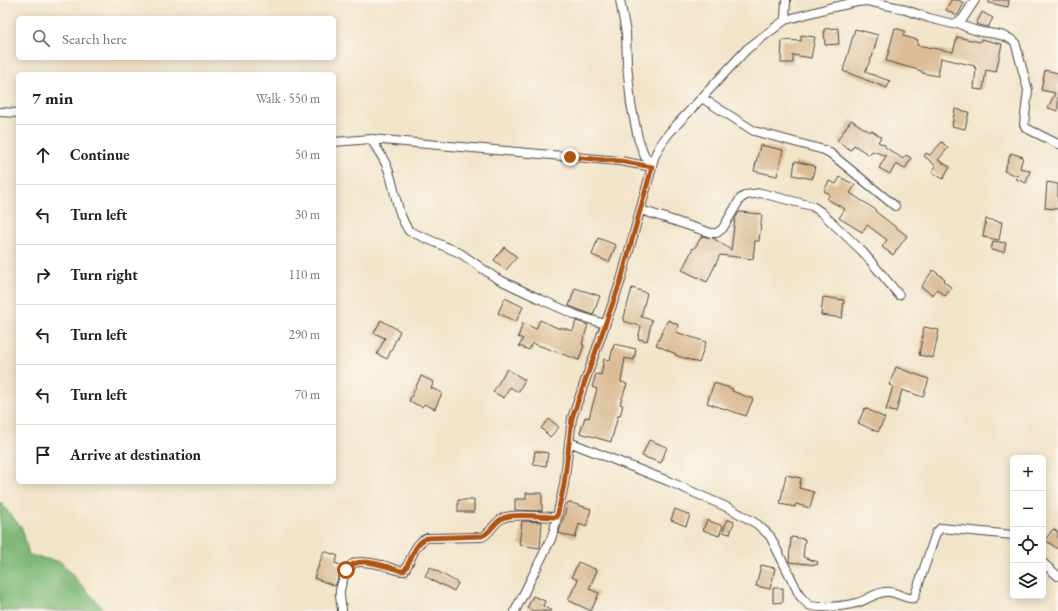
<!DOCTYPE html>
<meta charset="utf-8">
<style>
:root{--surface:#fff;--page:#f2f2f2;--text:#202124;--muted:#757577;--line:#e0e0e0}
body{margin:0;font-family:"EB Garamond",serif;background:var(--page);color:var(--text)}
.controls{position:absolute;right:12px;bottom:12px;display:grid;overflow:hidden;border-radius:6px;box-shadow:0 2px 10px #0003}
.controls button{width:36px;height:36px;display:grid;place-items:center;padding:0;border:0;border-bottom:1px solid var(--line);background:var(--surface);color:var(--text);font:20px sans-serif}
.stop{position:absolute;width:12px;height:12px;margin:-9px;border:3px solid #b45309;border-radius:50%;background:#fff}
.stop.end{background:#b45309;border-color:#fff;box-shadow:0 1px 4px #0008}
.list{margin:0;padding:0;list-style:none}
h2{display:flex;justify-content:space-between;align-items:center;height:52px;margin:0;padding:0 16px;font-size:17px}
h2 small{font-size:13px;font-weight:400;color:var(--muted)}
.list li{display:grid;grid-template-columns:26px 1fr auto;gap:12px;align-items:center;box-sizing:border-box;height:60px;padding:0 16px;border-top:1px solid var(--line)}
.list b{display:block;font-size:15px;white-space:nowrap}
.list em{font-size:13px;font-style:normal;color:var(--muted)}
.icon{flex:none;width:22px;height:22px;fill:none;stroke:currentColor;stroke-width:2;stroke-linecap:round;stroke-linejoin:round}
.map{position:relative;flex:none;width:1058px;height:611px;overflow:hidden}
.search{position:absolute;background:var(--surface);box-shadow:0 2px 10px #0003;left:16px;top:16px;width:320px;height:44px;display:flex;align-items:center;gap:10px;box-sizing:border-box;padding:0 14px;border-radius:6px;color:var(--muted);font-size:15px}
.panel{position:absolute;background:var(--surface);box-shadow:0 2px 10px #0003;left:16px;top:72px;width:320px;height:412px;border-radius:6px}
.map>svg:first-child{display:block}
</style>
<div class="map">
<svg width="1058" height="611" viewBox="0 0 1058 611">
<rect width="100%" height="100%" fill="#fbf7ec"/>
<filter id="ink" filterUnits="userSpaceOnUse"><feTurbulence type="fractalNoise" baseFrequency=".025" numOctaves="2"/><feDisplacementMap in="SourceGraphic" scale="8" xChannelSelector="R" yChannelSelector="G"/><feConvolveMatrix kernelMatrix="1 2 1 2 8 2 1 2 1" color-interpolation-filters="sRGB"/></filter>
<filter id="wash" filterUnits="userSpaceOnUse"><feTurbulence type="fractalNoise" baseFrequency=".012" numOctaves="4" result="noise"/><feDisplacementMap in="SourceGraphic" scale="16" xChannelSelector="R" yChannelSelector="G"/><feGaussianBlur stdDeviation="0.9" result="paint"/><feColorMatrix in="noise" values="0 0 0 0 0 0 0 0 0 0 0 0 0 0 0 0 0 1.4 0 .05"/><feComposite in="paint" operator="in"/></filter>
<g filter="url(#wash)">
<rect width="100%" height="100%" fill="#f2e4c9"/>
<!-- forest -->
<path fill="#7eb877" stroke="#547251" d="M0 502 22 528 29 555 61 562 105 611H0Z"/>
<g id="blocks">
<!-- building -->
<path fill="#dcbc95" d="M951 0H958L964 3 957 16 946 10Z
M989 0H1009L1008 7 989 3Z
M982 12 993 18 988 27 976 24Z
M838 28 839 44 825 45 824 29Z
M895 28 905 31 903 36 918 40 917 45 953 52 957 37 980 42 981 39 1002 44 996 72 986 70 983 90 974 89 976 68H974L975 66 941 58 938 76 922 73V71L886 61Z
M855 29 878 35 872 58H871L865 72 890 81 887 88 843 71Z
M801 35 815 37 811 58 793 55V63H781L782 40 801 41Z
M1045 70 1058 73V111L1048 108 1055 93 1041 90Z
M955 109 969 112 965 129 952 126Z
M851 120 870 132 871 130 881 137 878 142 885 145V147L903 159 906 155 911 158 905 169 896 164 890 174 879 168 886 156 872 151 869 155 854 145 851 150 837 141Z
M942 142 948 148 938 160 950 167 943 179 932 172 936 166 924 156 926 153 930 155Z
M760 145 783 150 777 176 754 171Z
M1011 153 1023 157 1020 168 1030 171 1026 183 1016 179 1018 176 1004 171Z
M795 161 815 166 812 179 793 175Z
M840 177 855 185 850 193 876 210 875 211 907 236 893 255 882 247 887 240 867 225 862 232 839 218 845 209 827 199 830 194 824 191 829 181 836 184Z
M1047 182 1058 184V209L1045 208Z
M739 212 762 214 759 241H755L753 259 720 255 707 282 682 270 693 248 694 249 702 236 713 238 731 250 735 219Z
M986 219 1002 222 999 240 983 237Z
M598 238 616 245 609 262 592 255Z
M993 241 1006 243 1004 252 991 250Z
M504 247 517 257 506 270 494 260Z
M933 270 945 279 943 281 952 288 945 296 937 289 933 295 921 287Z
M575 288 600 296 593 315 569 306Z
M632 288 647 293 641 317 652 320 647 341 638 339 641 326 623 321Z
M823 297 844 300 842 318 821 315Z
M505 298 523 307 516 322 498 313Z
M381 320 400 331 387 359 377 354 385 338 374 333Z
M540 320 560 329V327L573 331 576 321 588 325 582 344 584 345 579 360 532 343 529 350 519 346 523 339 518 337 523 323 536 329Z
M668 320 679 325 676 332 706 342 699 363 675 355 676 354 656 345Z
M924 327 939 330 933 358 919 355Z
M614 344 636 349 634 360 625 358 621 382 627 384 620 404 623 405 620 416H618L611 442 580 433 585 417 589 418 597 389 592 387 596 374 601 375 604 359 610 360Z
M896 367 929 379 923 397 902 390 896 412 886 410 893 386 889 385Z
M507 369 525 380 518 392 510 387 504 398 493 392Z
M421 376 434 382 431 388 442 393 435 409 424 404 422 407 409 401Z
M714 383 733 389 732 391 753 399 746 416 707 403Z
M865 408 885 418 878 432 858 423Z
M549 419 559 427 550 437 541 428Z
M649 440 667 447 661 463 642 456Z
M535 451 548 453 546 466 533 464Z
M786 475 801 478 799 488 814 492 810 508 796 504 795 507 780 504Z
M526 493H542V511L515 510V499H526Z
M458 500H474V512H458Z
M568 502 591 509 586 527 579 524 575 538 559 533Z
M675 509 690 515 686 526 671 520Z
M727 519 734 522 730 534 723 532Z
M707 520 723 526 719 536 703 530Z
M522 521 542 522 540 548 519 545Z
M1053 529 1058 532V549L1045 540Z
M791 537 805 539 803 557 818 562 817 565 789 562Z
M324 551 338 556 335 563 343 566 335 586 314 578Z
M578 562 597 570 589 589 599 593 591 611 568 600 578 580 572 577Z
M761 565 775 568 770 589 756 586Z
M430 567 458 583 454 591 441 584 440 585 425 576Z
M773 588H783V602L773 603Z
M533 596 545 601 543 606 552 611H533L527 608Z"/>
</g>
</g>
<g filter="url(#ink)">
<use href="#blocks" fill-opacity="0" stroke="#494743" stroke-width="1"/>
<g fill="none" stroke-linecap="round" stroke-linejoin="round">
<!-- minor casing -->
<g stroke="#494743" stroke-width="10">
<path id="minor" d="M620 0 626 33 627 64 631 104 638 138 645 157 653 161
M785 20 786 0
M958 23C965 27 973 30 982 32 993 34 1005 34 1015 42L1028 90 1024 124 1026 128 1058 144
M702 98 754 131 824 150 830 153 895 206
M0 112 18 113
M371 139C378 151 387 162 390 175 396 194 397 214 409 231L460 253 496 278 542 300 576 315 605 324
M334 142 371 139 620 161 652 167
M641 210 711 233H717L723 228 740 199 746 195 761 193 812 206 821 212 862 251 899 295
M569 442 668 481 731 509 757 524 770 536 800 596C803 599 806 603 809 605 818 609 846 606 856 603 866 601 874 593 885 592 895 590 905 600 914 598L936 533 941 528 1013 535
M1043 563 1058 576
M342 611C342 606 340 601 340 595 339 590 342 583 344 577 350 556 365 562 382 565 390 567 396 571 404 571 412 560 413 544 427 538L482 537C491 533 494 522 503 518 511 513 546 517 557 517
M515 611 551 539 554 530 564 485 572 418 621 280 652 167C653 154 662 142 670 132L747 49 785 20 829 8 857 2 867 1 900 8 929 18 953 24 962 20 975 0"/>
</g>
<!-- minor -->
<use href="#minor" stroke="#fff" stroke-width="8"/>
</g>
</g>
<g fill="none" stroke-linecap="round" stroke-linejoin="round" filter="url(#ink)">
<!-- route -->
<path stroke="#b45309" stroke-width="5" d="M346 570C355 558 371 562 385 566 391 567 397 571 404 571 412 560 413 544 427 538L482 536C491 533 494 522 503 518 511 513 546 517 557 517L564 485 572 418 621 280 652 167 620 161 570 157"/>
</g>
</svg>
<div class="controls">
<button>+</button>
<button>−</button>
<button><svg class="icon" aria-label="locate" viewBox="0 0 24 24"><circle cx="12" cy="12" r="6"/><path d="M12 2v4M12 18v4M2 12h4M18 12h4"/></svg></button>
<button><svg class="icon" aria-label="layers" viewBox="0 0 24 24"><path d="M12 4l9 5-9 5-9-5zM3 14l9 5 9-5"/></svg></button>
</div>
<div class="stop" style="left:346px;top:570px"></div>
<div class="stop end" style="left:570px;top:157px"></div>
<div class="search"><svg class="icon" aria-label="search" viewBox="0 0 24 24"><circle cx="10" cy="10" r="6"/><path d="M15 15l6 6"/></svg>Search here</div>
<section class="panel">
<h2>7 min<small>Walk · 550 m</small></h2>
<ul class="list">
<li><svg class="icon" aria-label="ahead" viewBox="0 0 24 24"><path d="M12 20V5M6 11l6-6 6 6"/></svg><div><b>Continue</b></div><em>50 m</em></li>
<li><svg class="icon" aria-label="left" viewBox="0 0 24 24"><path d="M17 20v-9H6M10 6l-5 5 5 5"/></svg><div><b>Turn left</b></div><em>30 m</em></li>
<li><svg class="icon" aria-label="right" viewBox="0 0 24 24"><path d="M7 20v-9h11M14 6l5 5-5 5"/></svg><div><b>Turn right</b></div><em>110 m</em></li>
<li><svg class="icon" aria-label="left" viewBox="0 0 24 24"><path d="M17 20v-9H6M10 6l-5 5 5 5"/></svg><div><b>Turn left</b></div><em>290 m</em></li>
<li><svg class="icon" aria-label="left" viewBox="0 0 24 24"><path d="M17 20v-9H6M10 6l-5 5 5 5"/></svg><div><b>Turn left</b></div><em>70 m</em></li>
<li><svg class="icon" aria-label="arrive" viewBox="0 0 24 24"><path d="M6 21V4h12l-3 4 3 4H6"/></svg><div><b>Arrive at destination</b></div></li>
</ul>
</section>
</div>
